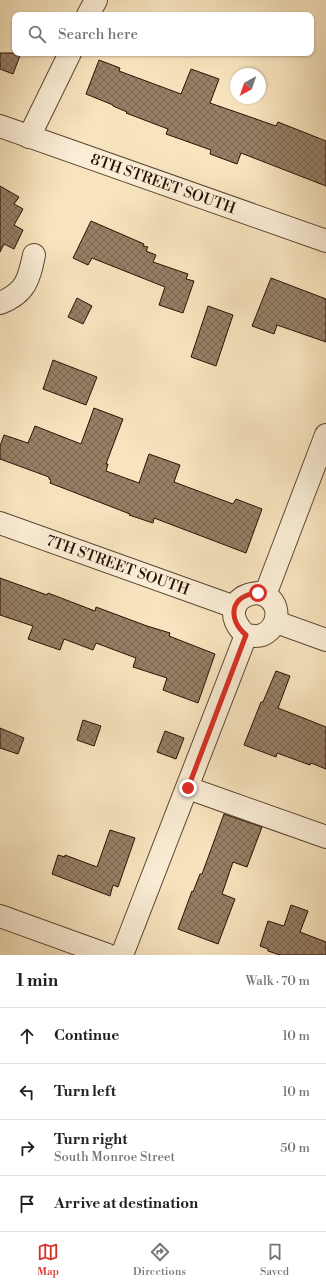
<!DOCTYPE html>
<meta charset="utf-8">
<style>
:root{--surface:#fff;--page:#f2f2f2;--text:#202124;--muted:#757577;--line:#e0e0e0;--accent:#d93025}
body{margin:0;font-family:"Libre Bodoni",serif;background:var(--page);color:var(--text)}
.compass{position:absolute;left:230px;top:68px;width:36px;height:36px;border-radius:50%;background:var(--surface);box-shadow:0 1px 3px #0004;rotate:220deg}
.stop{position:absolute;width:12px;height:12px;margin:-9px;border:3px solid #d93025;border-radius:50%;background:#fff}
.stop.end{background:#d93025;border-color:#fff;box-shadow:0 1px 4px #0008}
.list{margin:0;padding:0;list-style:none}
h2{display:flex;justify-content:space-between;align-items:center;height:52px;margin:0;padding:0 16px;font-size:17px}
h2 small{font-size:13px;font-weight:400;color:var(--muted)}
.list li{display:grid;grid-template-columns:26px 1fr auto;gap:12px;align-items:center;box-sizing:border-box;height:56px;padding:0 16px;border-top:1px solid var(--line)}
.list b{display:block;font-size:15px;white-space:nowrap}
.list p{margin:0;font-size:13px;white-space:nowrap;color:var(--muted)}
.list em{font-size:13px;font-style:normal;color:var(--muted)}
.icon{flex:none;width:22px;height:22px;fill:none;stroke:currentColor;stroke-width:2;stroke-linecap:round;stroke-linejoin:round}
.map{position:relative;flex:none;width:326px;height:955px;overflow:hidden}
.search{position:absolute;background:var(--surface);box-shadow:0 1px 3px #0004;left:12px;right:12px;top:12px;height:44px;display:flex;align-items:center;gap:10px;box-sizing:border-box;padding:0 14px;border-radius:8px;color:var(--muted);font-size:15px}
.sheet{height:276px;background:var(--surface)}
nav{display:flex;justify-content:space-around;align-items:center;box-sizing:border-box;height:56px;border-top:1px solid var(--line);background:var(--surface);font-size:11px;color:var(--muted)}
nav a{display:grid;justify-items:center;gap:2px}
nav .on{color:var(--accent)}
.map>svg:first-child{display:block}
</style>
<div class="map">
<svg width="326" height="955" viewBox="0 0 326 955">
<defs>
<pattern id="building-cross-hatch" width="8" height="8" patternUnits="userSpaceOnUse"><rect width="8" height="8" fill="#957f65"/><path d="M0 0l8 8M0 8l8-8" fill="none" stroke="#7a6751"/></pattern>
</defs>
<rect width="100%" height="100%" fill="#f7e4be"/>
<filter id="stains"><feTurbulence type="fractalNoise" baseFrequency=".005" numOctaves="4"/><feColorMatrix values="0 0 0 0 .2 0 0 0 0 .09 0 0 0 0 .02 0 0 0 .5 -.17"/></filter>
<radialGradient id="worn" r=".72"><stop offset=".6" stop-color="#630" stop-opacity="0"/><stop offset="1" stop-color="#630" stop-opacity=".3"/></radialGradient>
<!-- building -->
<path fill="url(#building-cross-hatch)" stroke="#2a1105" d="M0 53H21L13 74 0 69Z
M99 60 120 68 119 71 181 94 191 69 219 79 210 103 276 126 278 122 326 141V186L241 153 237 164 210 154 211 150 166 134 168 129 126 113 127 112 113 106V105L86 94Z
M0 186 19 197 14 204 23 209 14 225 23 230 14 249 4 244 0 252Z
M91 221 144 244 143 246 148 247 146 251 156 255 153 262 188 274 186 279 194 281 183 313 159 305 165 287 92 258 88 265 73 258Z
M271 278 326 299V342L277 325 274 334 252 326Z
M77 298 92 306 83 324 68 317Z
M208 306 233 315 216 366 191 357Z
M53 360 97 377 86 405 43 389Z
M94 408 123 419 106 464H108L106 471 139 483 149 454 180 465 174 482 233 504 236 499 262 509 246 553 154 518 153 523 129 515 130 514 50 483 51 480 49 479V477L0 459V446L4 435 28 443 35 426 81 444Z
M0 578 47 595 48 593 95 611 96 607 147 626 170 633 169 636 215 654 198 703 163 690 167 678 133 667 136 658 96 643 93 650 64 639 60 650 28 639 33 626 0 615Z
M276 671 290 676 278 708 326 727V769L311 763 310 765 277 753 276 757 244 745 261 702H263Z
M83 720 101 726 94 746 77 740Z
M0 728 24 738 18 754 0 748Z
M165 731 184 738 176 759 157 752Z
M224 814 262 827 247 867 233 862 222 894 235 899 218 944 178 929 192 891 193 892 200 874H202Z
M110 830 135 838 118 887 113 885 110 896 52 874 58 855 65 857V855L97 867Z
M291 905 308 911 300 932 326 942V955H280L268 951V949L260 946 268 921 284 926Z"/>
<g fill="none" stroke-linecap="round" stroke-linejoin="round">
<!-- minor casing -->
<g stroke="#5d4633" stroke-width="24">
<g id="minor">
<path d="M88 15 96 0"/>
<path id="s1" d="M0 126 326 241"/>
<path d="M29 137 70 53"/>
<path d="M0 303C26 293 29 279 34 255"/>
<path id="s2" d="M0 523 235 607"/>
<path d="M258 593C262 594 266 595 269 598 282 609 277 629 262 635 257 637 252 636 246 635 227 619 230 595 258 593Z"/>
<path d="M265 595 326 435"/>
<path d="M276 622 326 640"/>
<path d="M188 788 326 837"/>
<path d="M0 916 108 955"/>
<path d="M122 955 246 635"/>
</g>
</g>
<!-- minor -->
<use href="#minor" stroke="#faedd5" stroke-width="22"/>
</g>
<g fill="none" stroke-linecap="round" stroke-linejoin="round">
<!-- route -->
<path stroke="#d93025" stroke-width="5" d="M188 788 246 635C227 619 230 595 258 593"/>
</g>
<g text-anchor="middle" stroke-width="3.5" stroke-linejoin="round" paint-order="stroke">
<!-- street labels -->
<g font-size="15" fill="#2a1105" stroke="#faedd5">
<text dy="5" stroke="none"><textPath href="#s1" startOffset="173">8TH STREET SOUTH</textPath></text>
<text dy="5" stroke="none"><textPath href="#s2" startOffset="125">7TH STREET SOUTH</textPath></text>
</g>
</g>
<rect width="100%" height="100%" filter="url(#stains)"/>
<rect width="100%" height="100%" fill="url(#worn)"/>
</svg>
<svg class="compass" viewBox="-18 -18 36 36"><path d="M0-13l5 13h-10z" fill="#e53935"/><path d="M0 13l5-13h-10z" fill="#757577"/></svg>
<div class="stop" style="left:258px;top:593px"></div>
<div class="stop end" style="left:188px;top:788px"></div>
<div class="search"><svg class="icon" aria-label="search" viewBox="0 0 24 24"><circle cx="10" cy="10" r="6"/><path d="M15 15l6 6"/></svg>Search here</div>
</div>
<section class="sheet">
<h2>1 min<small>Walk · 70 m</small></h2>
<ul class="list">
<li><svg class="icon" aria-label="ahead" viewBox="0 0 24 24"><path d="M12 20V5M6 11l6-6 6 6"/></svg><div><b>Continue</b></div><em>10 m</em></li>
<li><svg class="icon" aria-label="left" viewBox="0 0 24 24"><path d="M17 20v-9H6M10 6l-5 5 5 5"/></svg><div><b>Turn left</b></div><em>10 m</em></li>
<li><svg class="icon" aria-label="right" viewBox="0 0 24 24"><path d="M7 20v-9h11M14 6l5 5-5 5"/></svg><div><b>Turn right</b><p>South Monroe Street</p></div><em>50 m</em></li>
<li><svg class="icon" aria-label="arrive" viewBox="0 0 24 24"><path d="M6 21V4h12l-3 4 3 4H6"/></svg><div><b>Arrive at destination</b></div></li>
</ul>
</section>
<nav>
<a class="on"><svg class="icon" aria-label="map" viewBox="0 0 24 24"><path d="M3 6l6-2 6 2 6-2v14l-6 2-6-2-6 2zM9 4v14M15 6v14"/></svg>Map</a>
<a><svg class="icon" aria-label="directions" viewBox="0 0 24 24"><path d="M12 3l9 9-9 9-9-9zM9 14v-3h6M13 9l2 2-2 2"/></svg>Directions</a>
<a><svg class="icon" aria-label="saved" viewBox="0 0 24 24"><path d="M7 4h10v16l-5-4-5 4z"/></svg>Saved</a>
</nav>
